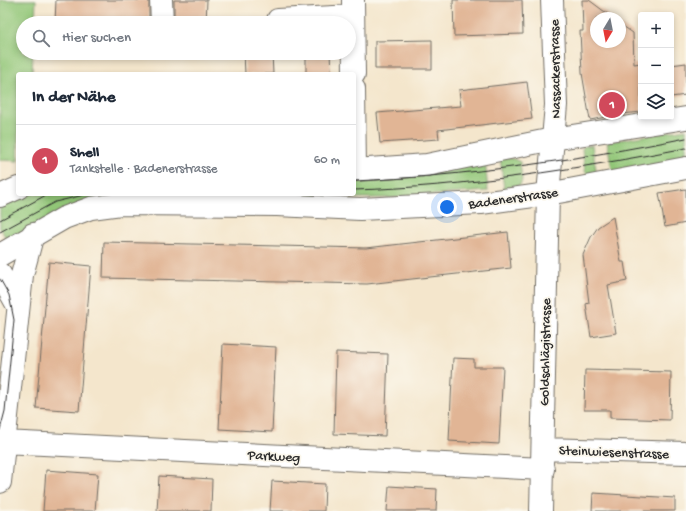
<!DOCTYPE html>
<html lang="de">
<meta charset="utf-8">
<style>
:root{--surface:#fff;--page:#f2f2f3;--text:#1f2937;--muted:#747a83;--line:#e0e1e3;--accent:#d1495b}
body{margin:0;font-family:"Gochi Hand",sans-serif;background:var(--page);color:var(--text)}
.controls{position:absolute;right:12px;top:12px;display:grid;overflow:hidden;border-radius:4px;box-shadow:0 2px 6px #0003}
.controls button{width:36px;height:36px;display:grid;place-items:center;padding:0;border:0;border-bottom:1px solid var(--line);background:var(--surface);color:var(--text);font:20px sans-serif}
.compass{position:absolute;left:590px;top:12px;width:36px;height:36px;border-radius:50%;background:var(--surface);box-shadow:0 2px 6px #0003;rotate:190deg}
.you{position:absolute;left:447px;top:207px;width:14px;height:14px;margin:-10px;border:3px solid #fff;border-radius:50%;background:#1a73e8;box-shadow:0 0 0 6px #1a73e833}
.badge{display:grid;place-items:center;width:26px;height:26px;border-radius:50%;background:var(--accent);color:#fff;font-size:13px;font-weight:700}
.pin{position:absolute;translate:-50% -50%;border:2px solid #fff;box-shadow:0 1px 4px #0006}
.list{margin:0;padding:0;list-style:none}
h2{display:flex;justify-content:space-between;align-items:center;height:52px;margin:0;padding:0 16px;font-size:17px}
h2 small{font-size:13px;font-weight:400;color:var(--muted)}
.list li{display:grid;grid-template-columns:26px 1fr auto;gap:12px;align-items:center;box-sizing:border-box;height:72px;padding:0 16px;border-top:1px solid var(--line)}
.list b{display:block;font-size:15px;white-space:nowrap}
.list p{margin:0;font-size:13px;white-space:nowrap;color:var(--muted)}
.list em{font-size:13px;font-style:normal;color:var(--muted)}
.icon{flex:none;width:22px;height:22px;fill:none;stroke:currentColor;stroke-width:2;stroke-linecap:round;stroke-linejoin:round}
.map{position:relative;flex:none;width:686px;height:511px;overflow:hidden}
.search{position:absolute;background:var(--surface);box-shadow:0 2px 6px #0003;left:16px;top:16px;width:340px;height:44px;display:flex;align-items:center;gap:10px;box-sizing:border-box;padding:0 14px;border-radius:22px;color:var(--muted);font-size:15px}
.panel{position:absolute;background:var(--surface);box-shadow:0 2px 6px #0003;left:16px;top:72px;width:340px;height:124px;border-radius:4px}
.map>svg:first-child{display:block}
</style>
<div class="map">
<svg width="686" height="511" viewBox="0 0 686 511">
<rect width="100%" height="100%" fill="#fbf7ec"/>
<filter id="ink" filterUnits="userSpaceOnUse"><feTurbulence type="fractalNoise" baseFrequency=".025" numOctaves="2"/><feDisplacementMap in="SourceGraphic" scale="8" xChannelSelector="R" yChannelSelector="G"/><feConvolveMatrix kernelMatrix="1 2 1 2 8 2 1 2 1" color-interpolation-filters="sRGB"/></filter>
<filter id="wash" filterUnits="userSpaceOnUse"><feTurbulence type="fractalNoise" baseFrequency=".012" numOctaves="4" result="noise"/><feDisplacementMap in="SourceGraphic" scale="16" xChannelSelector="R" yChannelSelector="G"/><feGaussianBlur stdDeviation="0.9" result="paint"/><feColorMatrix in="noise" values="0 0 0 0 0 0 0 0 0 0 0 0 0 0 0 0 0 1.4 0 .05"/><feComposite in="paint" operator="in"/></filter>
<g filter="url(#wash)">
<rect width="100%" height="100%" fill="#f4e6cc"/>
<!-- green -->
<path fill="#91c677" stroke="#5e7851" d="M0 0H36L35 23H23V53H33L32 74H18V161L0 160Z
M686 129V162L613 175 607 142Z
M592 145 597 176 587 174 585 171 582 149 584 146Z
M500 157 514 159 520 162 522 180 520 185 504 189Z
M485 160 488 191 389 198H124L9 243 0 228V203L18 194H354V175Z"/>
<g id="blocks">
<!-- building -->
<path fill="#e1b595" d="M56 0H149V23H55Z
M174 0H207L206 23H174Z
M453 0H522L523 34 454 36Z
M582 0H589L613 18H596V42H620V24L633 33 634 64 641 63V112L622 114 590 120 582 73 580 31H583Z
M432 40V69H375V41Z
M244 53H272L273 74H245Z
M306 53H330L331 74H306Z
M686 63V95L671 97V65Z
M527 82 532 119 438 130 439 139 380 143 377 113 461 106 459 90Z
M686 189V223L665 227 659 193Z
M613 217 621 262H624L627 281 608 285 616 333 591 337 586 304 589 303 583 255 591 237 598 227Z
M508 232 511 268 367 284 103 278 104 242 366 248Z
M49 262 91 266 79 411 36 408Z
M223 344 276 347 272 432 219 429Z
M336 352 388 354 385 436 334 434Z
M453 358 474 359V367H503L499 444 449 441Z
M585 370 671 372 670 420 610 418V410H584Z
M46 470 98 474 95 511H43Z
M159 476 212 479 211 511H157Z
M272 481 325 484 324 511H270Z
M389 486 437 489 436 511H387Z
M593 493 675 498V511H592Z"/>
</g>
</g>
<g filter="url(#ink)">
<use href="#blocks" fill-opacity="0" stroke="#716c63" stroke-width="1"/>
<g fill="none" stroke-linecap="round" stroke-linejoin="round">
<!-- minor casing -->
<g stroke="#716c63" stroke-width="24">
<path id="minor" d="M161 0 162 23
M353 0 354 74
M552 0 556 105 553 139
M277 23 278 20 353 16
M354 89 355 170
M0 274 18 306
M4 442 543 469
M543 449 686 453
M0 482 22 275 33 234
M541 511 548 194"/>
</g>
<!-- major casing -->
<g stroke="#716c63" stroke-width="24">
<path id="major" d="M354 170 427 165 553 139 686 118
M548 194 553 139
M0 196 18 188
M0 255 64 218 91 208 121 204 277 205 360 209 481 203 548 194 686 168"/>
</g>
<!-- minor -->
<use href="#minor" stroke="#fff" stroke-width="22"/>
<!-- major -->
<use href="#major" stroke="#fff" stroke-width="22"/>
<!-- tram -->
<path stroke="#2b2b2b" stroke-width="1" d="M354 181C466 176 576 160 686 138
M354 190C466 187 576 169 686 148
M0 220 48 194
M0 232 55 202 88 194
M0 279 9 295 14 320 5 411 0 430"/>
</g>
</g>
<g text-anchor="middle" stroke-width="3.5" stroke-linejoin="round" paint-order="stroke">
<!-- street labels -->
<g font-size="14" fill="#2b2b2b" stroke="#fbf7ec">
<text transform="translate(554 69) rotate(-91)" y="5">Nassackerstrasse</text>
<text transform="translate(513 197) rotate(-8)" y="5">Badenerstrasse</text>
<text transform="translate(544 352) rotate(-89)" y="5">Goldschlägistrasse</text>
<text transform="translate(614 451) rotate(2)" y="5">Steinwiesenstrasse</text>
<text transform="translate(274 455) rotate(3)" y="5">Parkweg</text>
</g>
</g>
</svg>
<div class="controls">
<button>+</button>
<button>−</button>
<button><svg class="icon" aria-label="layers" viewBox="0 0 24 24"><path d="M12 4l9 5-9 5-9-5zM3 14l9 5 9-5"/></svg></button>
</div>
<svg class="compass" viewBox="-18 -18 36 36"><path d="M0-13l5 13h-10z" fill="#e53935"/><path d="M0 13l5-13h-10z" fill="#747a83"/></svg>
<div class="you"></div>
<div class="pin badge" style="left:612px;top:105px">1</div>
<div class="search"><svg class="icon" aria-label="search" viewBox="0 0 24 24"><circle cx="10" cy="10" r="6"/><path d="M15 15l6 6"/></svg>Hier suchen</div>
<section class="panel">
<h2>In der Nähe<small></small></h2>
<ul class="list">
<li><span class="badge">1</span><div><b>Shell</b><p>Tankstelle · Badenerstrasse</p></div><em>60 m</em></li>
</ul>
</section>
</div>
